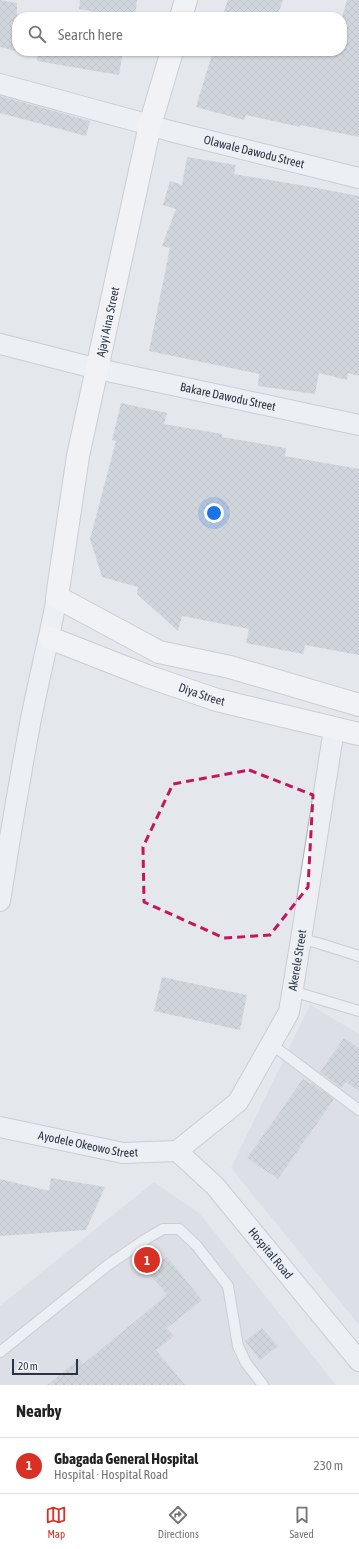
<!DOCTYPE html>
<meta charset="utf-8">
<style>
:root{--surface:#fff;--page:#f6f6f6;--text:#202124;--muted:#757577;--line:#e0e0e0;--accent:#d93025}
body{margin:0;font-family:"Asap Condensed",sans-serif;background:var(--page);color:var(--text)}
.scale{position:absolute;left:12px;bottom:10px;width:66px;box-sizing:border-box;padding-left:4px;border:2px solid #2b3445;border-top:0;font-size:11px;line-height:14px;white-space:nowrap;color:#2b3445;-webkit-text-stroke:3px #f4f6f9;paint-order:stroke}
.you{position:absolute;left:214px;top:513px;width:14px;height:14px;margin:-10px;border:3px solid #fff;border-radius:50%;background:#1a73e8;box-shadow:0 0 0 6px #1a73e833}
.badge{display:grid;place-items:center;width:26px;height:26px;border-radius:50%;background:var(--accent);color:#fff;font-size:13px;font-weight:700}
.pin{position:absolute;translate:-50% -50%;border:2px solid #fff;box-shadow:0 1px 4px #0006}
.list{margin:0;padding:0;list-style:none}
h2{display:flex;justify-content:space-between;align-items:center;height:52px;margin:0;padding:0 16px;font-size:17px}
h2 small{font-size:13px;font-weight:400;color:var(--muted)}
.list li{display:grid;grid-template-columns:26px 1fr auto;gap:12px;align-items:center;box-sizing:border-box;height:56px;padding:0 16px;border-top:1px solid var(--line)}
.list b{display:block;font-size:15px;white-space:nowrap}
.list p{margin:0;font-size:13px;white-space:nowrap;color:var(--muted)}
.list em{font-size:13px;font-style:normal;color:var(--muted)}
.icon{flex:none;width:22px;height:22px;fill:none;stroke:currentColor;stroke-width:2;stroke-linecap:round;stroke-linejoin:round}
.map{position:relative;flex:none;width:359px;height:1385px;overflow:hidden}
.search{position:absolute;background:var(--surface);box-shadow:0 1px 3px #0004;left:12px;right:12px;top:12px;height:44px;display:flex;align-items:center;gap:10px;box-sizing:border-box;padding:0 14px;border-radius:16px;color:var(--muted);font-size:15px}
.sheet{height:108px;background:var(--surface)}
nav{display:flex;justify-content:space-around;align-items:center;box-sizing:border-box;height:56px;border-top:1px solid var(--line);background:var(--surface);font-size:11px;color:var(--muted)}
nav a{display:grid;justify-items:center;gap:2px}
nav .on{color:var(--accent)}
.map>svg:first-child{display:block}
</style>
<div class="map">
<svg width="359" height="1385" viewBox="0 0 359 1385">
<defs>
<pattern id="building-cross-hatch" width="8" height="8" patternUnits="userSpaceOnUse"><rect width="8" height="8" fill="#bbc0ca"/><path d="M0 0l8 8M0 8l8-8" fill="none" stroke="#989da6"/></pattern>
</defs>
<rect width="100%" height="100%" fill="#e4e7ec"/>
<!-- built -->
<path fill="#d2d6de" d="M310 1005 359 1034V1325L231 1168Z
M154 1182 200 1214 336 1385H0V1306Z"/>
<!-- building -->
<path fill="url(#building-cross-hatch)" d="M0 0 17 3V51L0 47Z
M80 0H137L135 17H122L79 9Z
M228 0H283L277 17H222Z
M347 0H359V137L300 125V127L246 115 244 120 196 107 213 51H342V17Z
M38 51H123L119 75 37 61Z
M0 96 90 121 86 136 0 113Z
M187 157 236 165 234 174 306 186 359 196V376L348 373 347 380 319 373 315 394 258 386 259 374 149 351 170 248 162 246 176 209 163 205 170 181 182 185Z
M121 403 167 413 164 424 222 434V437L286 448 285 456 359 469V655L305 645 303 654 246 643 249 629 182 616 178 631 137 594 138 587 102 577 90 539 116 441 112 440Z
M162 977 247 995 240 1030 154 1011Z
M344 1038 359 1048V1091L346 1082 341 1088 320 1072Z
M303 1079 311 1084 312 1083 334 1099 278 1179 247 1158Z
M51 1178 105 1187 86 1230 0 1236V1179L49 1191Z
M167 1257 202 1300 167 1328 174 1336 156 1350 185 1385H47L79 1359 83 1364 167 1295 148 1272Z
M262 1328 278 1346 260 1360 245 1341Z"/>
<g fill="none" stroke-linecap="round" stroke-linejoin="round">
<!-- lane casing -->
<g stroke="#a9aeb7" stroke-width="12">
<path id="lane" d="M301 939 318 943 359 956
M292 991 359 1011
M271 1044 359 1110
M0 1352 108 1265 146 1239 163 1229H179L197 1246 228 1286 238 1346 246 1363 263 1385"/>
</g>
<!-- street casing -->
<g stroke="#a9aeb7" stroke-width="22">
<g id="street">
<path id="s1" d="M0 84 150 125 170 131 359 178"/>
<path id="s2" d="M0 344 98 369 359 425"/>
<path d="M0 901C9 842 19 783 30 724 38 682 49 640 57 597"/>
<path id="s3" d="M0 1127 123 1153 177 1151"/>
<path id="s4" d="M177 1151 238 1102 289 1012 301 939 334 729"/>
<path id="s5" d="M177 1151 215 1186 359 1361"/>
</g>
</g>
<!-- secondary casing -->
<g stroke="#a9aeb7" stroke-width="24">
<g id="secondary">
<path d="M181 17 186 0"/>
<path d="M172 51 150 125 78 456 57 597 159 652 230 667 359 705"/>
<path id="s6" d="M50 638 147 676 217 700 359 734"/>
</g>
</g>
<!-- lane -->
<use href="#lane" stroke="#f7f8fa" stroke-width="10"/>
<!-- street -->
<use href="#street" stroke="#f7f8fa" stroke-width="20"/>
<!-- secondary -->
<use href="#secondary" stroke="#fff" stroke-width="22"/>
</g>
<!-- marked area -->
<path d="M0 0H359V1385H0ZM249 770 313 795 308 887 270 935 224 938 144 902 143 847 173 784Z" fill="#e4e7ec" fill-opacity=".55" fill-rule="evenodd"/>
<path fill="none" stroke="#c2185b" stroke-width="3" stroke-dasharray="8 5" stroke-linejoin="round" d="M249 770 313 795 308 887 270 935 224 938 144 902 143 847 173 784Z"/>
<g text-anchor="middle" stroke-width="3" stroke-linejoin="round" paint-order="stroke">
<!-- street labels -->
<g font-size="12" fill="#2b3445" stroke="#f4f6f9">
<text dy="4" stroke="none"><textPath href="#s1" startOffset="263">Olawale Dawodu Street</textPath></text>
<text transform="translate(108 322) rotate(-78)" y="4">Ajayi Aina Street</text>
<text dy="4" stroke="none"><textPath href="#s2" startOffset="234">Bakare Dawodu Street</textPath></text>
<text dy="4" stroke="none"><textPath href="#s6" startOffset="162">Diya Street</textPath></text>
<text dy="4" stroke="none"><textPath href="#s4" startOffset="234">Akerele Street</textPath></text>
<text dy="4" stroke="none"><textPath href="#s3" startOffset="90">Ayodele Okeowo Street</textPath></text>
<text dy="4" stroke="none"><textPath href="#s5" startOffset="139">Hospital Road</textPath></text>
</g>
</g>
</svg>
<div class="scale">20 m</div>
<div class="you"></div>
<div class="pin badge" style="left:147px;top:1260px">1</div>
<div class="search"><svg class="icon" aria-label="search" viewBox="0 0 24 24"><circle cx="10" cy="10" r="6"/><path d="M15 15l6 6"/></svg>Search here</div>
</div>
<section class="sheet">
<h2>Nearby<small></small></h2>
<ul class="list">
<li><span class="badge">1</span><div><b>Gbagada General Hospital</b><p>Hospital · Hospital Road</p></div><em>230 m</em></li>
</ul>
</section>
<nav>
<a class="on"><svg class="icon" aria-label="map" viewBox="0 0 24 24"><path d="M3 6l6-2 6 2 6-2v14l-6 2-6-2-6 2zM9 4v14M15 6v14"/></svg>Map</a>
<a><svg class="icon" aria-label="directions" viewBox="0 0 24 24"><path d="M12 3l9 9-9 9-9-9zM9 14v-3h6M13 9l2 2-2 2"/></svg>Directions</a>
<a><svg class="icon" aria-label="saved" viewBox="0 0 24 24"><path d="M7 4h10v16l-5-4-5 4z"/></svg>Saved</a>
</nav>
